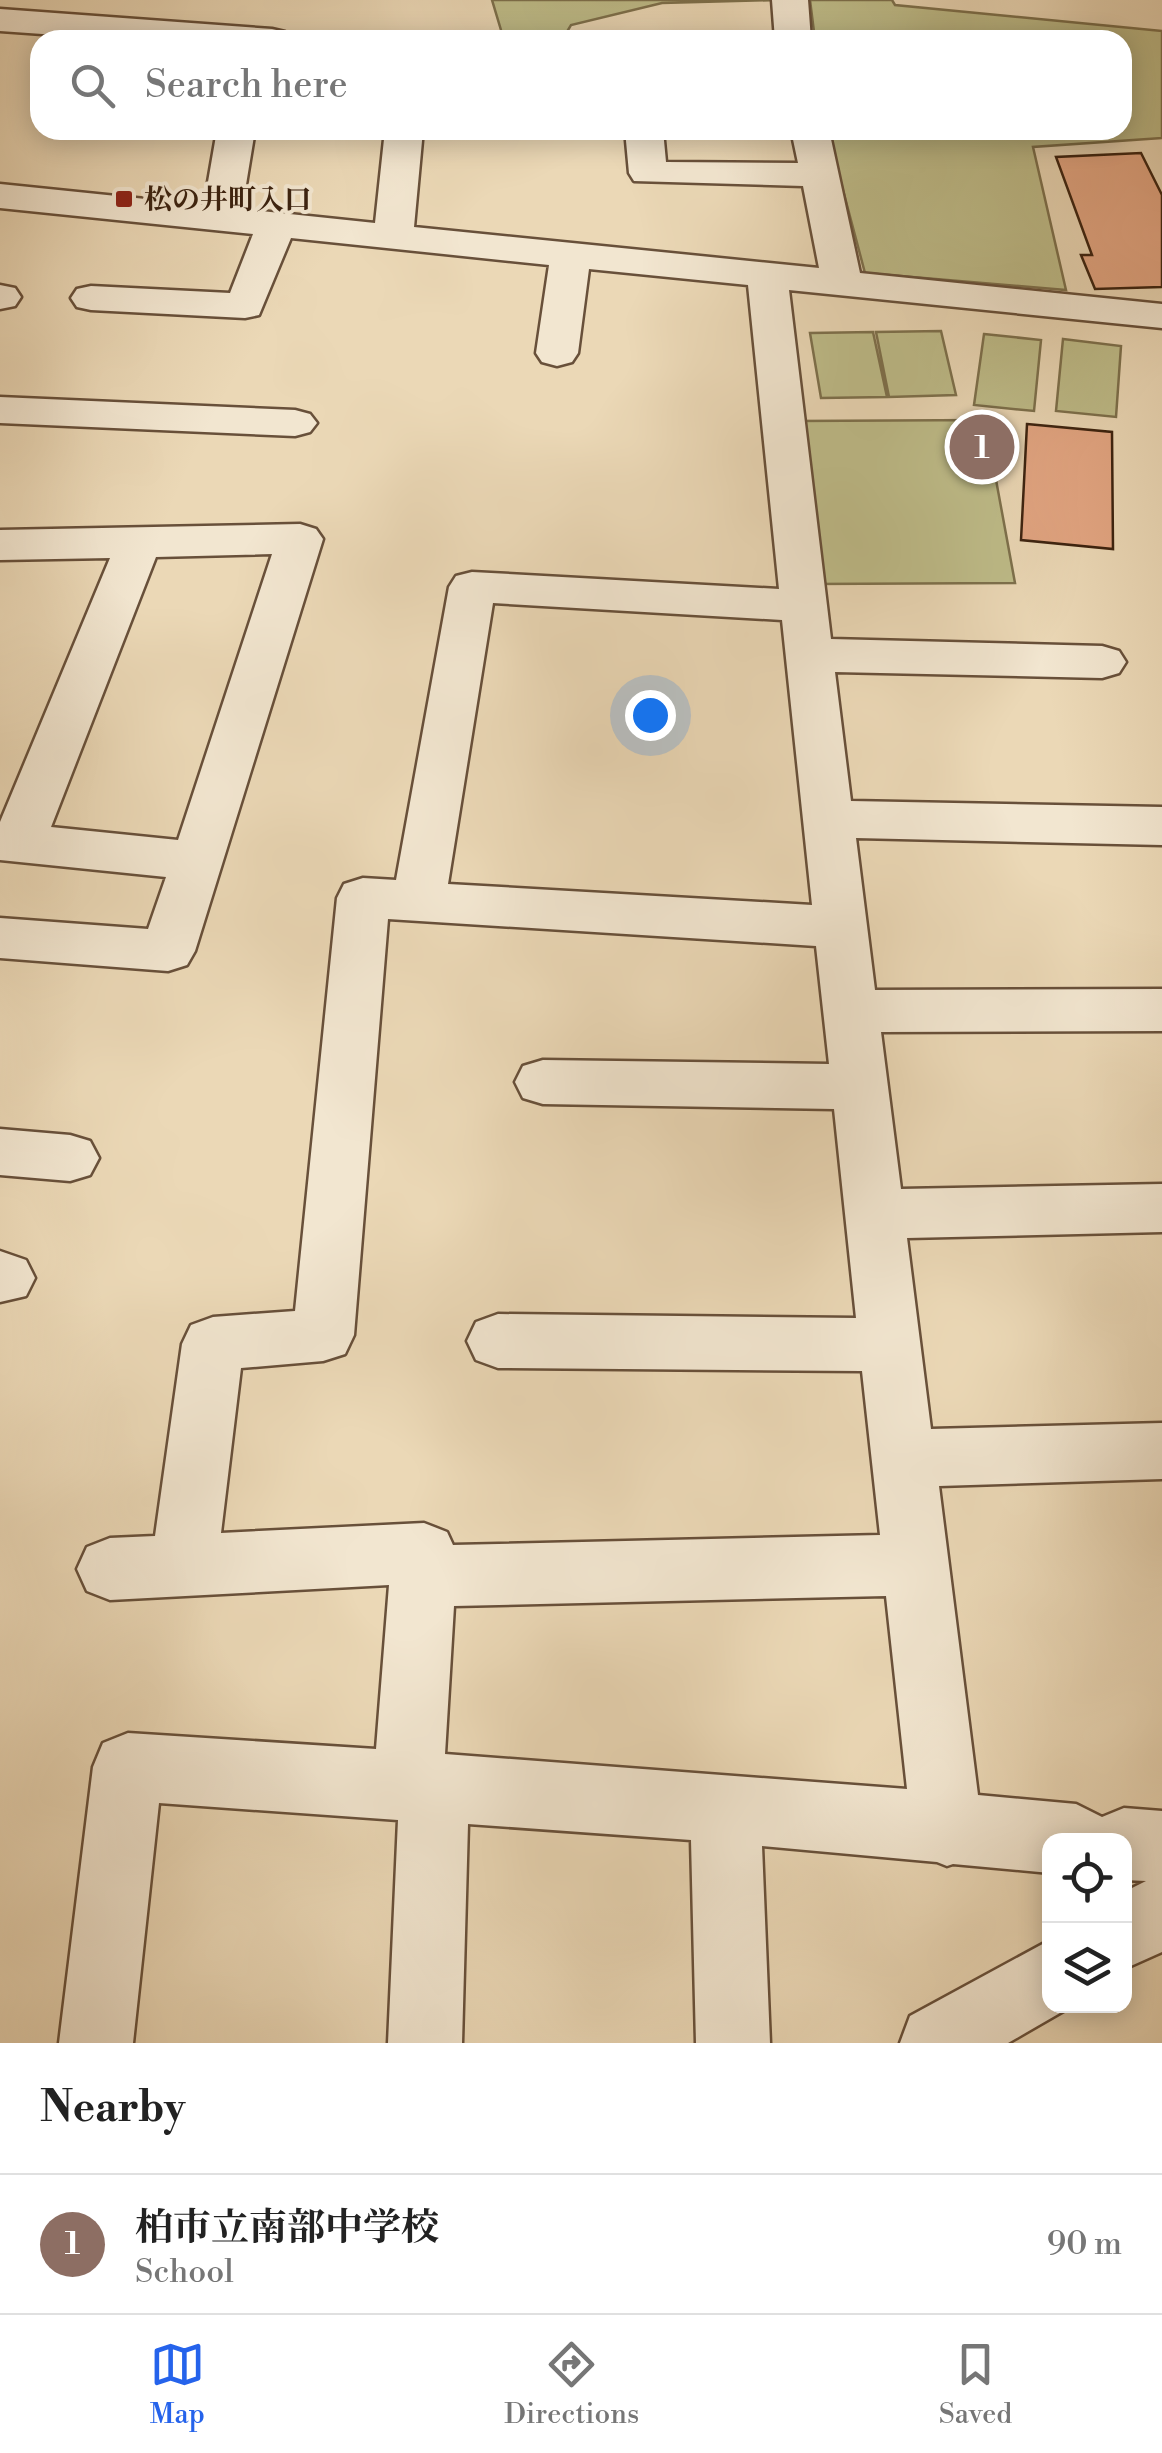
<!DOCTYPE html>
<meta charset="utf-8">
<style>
:root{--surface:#fff;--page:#f6f6f6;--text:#222;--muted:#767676;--line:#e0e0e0;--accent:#2563eb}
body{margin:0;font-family:"Libre Bodoni","Noto Serif JP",serif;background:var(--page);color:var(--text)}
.controls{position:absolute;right:30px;bottom:30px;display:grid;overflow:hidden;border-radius:20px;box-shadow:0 5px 25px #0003}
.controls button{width:90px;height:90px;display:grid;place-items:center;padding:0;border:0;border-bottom:2px solid var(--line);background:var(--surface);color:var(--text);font:50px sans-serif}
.you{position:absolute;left:650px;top:715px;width:35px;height:35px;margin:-25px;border:8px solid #fff;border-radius:50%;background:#1a73e8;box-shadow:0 0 0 15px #1a73e833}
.badge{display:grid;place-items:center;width:65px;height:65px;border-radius:50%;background:var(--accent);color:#fff;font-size:32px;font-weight:700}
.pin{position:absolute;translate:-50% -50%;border:5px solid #fff;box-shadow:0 2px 10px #0006}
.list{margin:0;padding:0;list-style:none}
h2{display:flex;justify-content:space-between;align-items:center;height:130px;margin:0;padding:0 40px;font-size:42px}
h2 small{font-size:32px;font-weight:400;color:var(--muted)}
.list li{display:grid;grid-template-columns:65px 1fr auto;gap:30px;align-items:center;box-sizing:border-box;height:140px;padding:0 40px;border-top:2px solid var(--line)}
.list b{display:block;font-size:38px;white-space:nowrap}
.list p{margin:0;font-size:32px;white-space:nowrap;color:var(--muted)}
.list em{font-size:32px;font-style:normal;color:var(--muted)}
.icon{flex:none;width:55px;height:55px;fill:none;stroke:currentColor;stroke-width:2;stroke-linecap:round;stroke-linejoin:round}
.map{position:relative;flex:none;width:1162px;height:2043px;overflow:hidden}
.search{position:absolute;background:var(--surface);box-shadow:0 5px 25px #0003;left:30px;right:30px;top:30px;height:110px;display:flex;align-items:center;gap:25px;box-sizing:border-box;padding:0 35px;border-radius:30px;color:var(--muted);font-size:38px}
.sheet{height:270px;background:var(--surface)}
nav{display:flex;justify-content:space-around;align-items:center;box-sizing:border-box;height:140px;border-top:2px solid var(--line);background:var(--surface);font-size:28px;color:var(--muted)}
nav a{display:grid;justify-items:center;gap:5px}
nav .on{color:var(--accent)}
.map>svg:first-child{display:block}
</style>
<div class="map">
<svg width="1162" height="2043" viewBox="0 0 1162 2043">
<rect width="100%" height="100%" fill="#ebd8b6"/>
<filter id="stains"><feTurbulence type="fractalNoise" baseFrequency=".002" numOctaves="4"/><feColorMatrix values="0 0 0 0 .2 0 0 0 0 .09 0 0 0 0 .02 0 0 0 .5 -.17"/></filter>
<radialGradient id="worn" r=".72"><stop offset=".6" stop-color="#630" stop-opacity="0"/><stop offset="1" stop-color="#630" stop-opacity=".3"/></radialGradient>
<!-- green -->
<path fill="#bebc89" stroke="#7d704c" stroke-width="2.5" d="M492 0H778L662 3 571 25 562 40H504Z
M810 0H892L895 5 1162 31V138L1033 147 1066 290 865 273 827 130H1122V40H815Z
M941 331 956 395 889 397 876 332Z
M873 332 887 397 821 398 810 333Z
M984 334 1041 340 1034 411 974 405Z
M1063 339 1121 346 1116 417 1056 411Z
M985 420 1015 583 813 584 797 421Z"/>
<!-- building -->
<path fill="#e3a683" stroke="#3c2310" stroke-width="2.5" d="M1141 153 1162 195V287L1095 289 1081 255H1092L1056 157Z
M1027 424 1112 432 1113 549 1021 540Z"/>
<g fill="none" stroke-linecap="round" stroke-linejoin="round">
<!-- minor casing -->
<g stroke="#68503a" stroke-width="5">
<path id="minor" d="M772 0H808L811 40H775Z
M0 9 272 29 285 32 290 40H127L0 31Z
M217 130H255L242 209 375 223 385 130H423L414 227 819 268 803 186 634 181 629 173 625 130H663L666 162 798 163 791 130H829L860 273 1162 304V328L789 290 831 639 1102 646 1119 651 1126 662 1119 673 1102 678 835 672 851 801 1162 807V845L856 838 875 990 1162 989V1031L881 1032 901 1189 1162 1184V1232L907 1238 931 1429 1162 1423V1479L939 1486 978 1795 1076 1804 1102 1817 1124 1808 1162 1811V1952L1124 1969V1892L1146 1881 1124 1880V1840H1050V1873L953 1864 947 1866 937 1862 762 1846 770 2043H696L691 1840 468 1824 462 2043H388L398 1820 159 1803 133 2043H59L93 1767 103 1743 128 1733 376 1749 389 1585 110 1600 87 1591 77 1569 87 1547 110 1538 155 1536 182 1344 191 1325 213 1317 295 1311 337 898 344 884 363 878 396 880 449 587 456 576 472 572 779 589 748 285 589 269 578 353 572 362 557 366 542 362 536 353 549 265 291 238 259 315 245 318 91 310 77 307 71 298 77 289 91 286 230 293 253 234 0 208V184L204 205ZM493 603 782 620 812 905 448 884ZM388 919 816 946 829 1064 543 1060 523 1066 515 1082 523 1098 543 1104 834 1109 856 1318 498 1314 476 1322 467 1341 476 1360 498 1368 862 1371 880 1535 453 1545 447 1532 424 1523 221 1533 241 1368 323 1361 345 1354 354 1335ZM886 1596 907 1789 445 1754 454 1606Z
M0 285 15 288 21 297 15 306 0 309Z
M0 397 295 410 310 414 317 423 310 432 295 436 0 423Z
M300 524 316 529 323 539 195 951 187 965 168 971 0 958V918L148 929 166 877 0 860V822L110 558 0 560V530ZM272 554 178 840 51 827 156 557Z
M0 1129 70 1135 90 1141 99 1158 90 1175 70 1181 0 1175Z
M0 1251 26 1260 35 1278 26 1296 0 1302Z
M1050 1940V2006H1072L1008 2043H900L910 2016Z"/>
</g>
<!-- minor -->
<use href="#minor" fill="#f2e6d0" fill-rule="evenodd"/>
</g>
<!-- markers -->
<rect fill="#8f2418" stroke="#f2e6d0" stroke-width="4" x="114" y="189" width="20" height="20" rx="5"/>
<g text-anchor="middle" stroke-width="8" stroke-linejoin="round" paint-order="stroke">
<!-- far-poi labels -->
<g font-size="28" font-weight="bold" fill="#3c2310" stroke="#f2e6d0" text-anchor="start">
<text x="144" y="209">松の井町入口</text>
</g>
</g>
<rect width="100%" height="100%" filter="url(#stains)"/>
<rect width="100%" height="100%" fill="url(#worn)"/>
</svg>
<div class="controls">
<button><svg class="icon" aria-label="locate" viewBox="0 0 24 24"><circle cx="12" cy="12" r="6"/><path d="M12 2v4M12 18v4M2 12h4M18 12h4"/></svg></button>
<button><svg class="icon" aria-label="layers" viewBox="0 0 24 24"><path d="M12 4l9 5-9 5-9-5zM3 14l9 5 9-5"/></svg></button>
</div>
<div class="you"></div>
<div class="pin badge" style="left:982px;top:447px;background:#8d6e63">1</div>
<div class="search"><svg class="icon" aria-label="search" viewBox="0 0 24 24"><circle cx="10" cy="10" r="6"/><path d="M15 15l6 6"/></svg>Search here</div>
</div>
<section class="sheet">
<h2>Nearby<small></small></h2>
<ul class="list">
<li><span class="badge" style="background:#8d6e63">1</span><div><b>柏市立南部中学校</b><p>School</p></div><em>90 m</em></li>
</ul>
</section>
<nav>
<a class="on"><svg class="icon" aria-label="map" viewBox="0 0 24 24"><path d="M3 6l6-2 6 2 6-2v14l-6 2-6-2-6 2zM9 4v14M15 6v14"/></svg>Map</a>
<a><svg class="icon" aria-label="directions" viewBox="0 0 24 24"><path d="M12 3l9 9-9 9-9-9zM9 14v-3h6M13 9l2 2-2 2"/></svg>Directions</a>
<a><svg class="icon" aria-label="saved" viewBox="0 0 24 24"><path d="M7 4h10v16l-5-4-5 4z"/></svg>Saved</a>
</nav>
